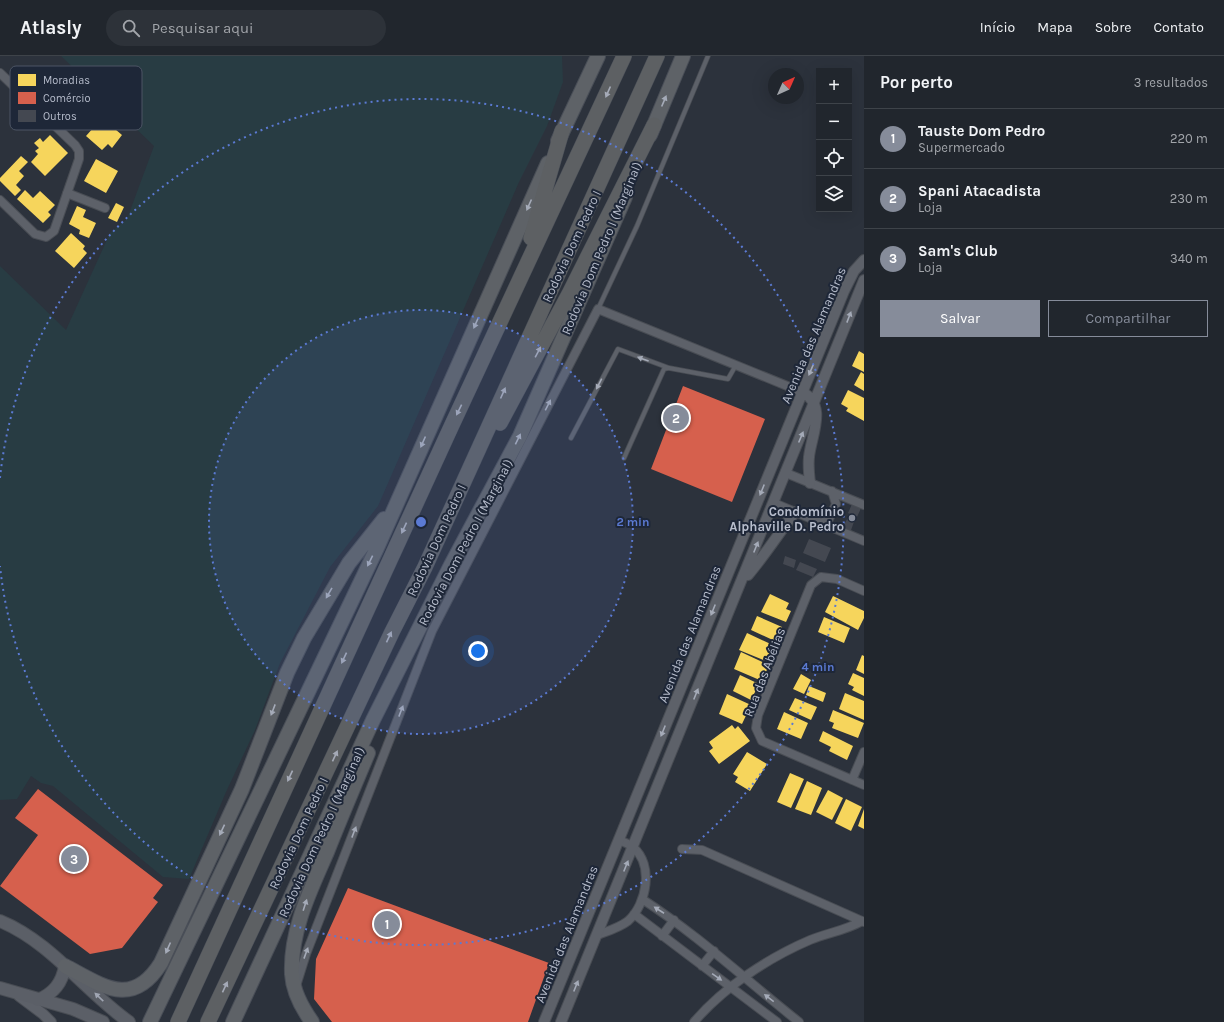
<!DOCTYPE html>
<html lang="pt">
<meta charset="utf-8">
<style>
:root{--surface:#21262d;--page:#2d3239;--text:#f1f3f6;--muted:#a2a5aa;--line:#3e4349;--accent:#868c9a}
body{margin:0;font-family:Karla,sans-serif;background:var(--page);color:var(--text)}
.controls{position:absolute;right:12px;top:12px;display:grid;overflow:hidden;border-radius:0px;box-shadow:0 4px 16px #0002}
.controls button{width:36px;height:36px;display:grid;place-items:center;padding:0;border:0;border-bottom:1px solid var(--line);background:var(--surface);color:var(--text);font:20px sans-serif}
.compass{position:absolute;left:768px;top:12px;width:36px;height:36px;border-radius:50%;background:var(--surface);box-shadow:0 4px 16px #0002;rotate:45deg}
.you{position:absolute;left:478px;top:595px;width:14px;height:14px;margin:-10px;border:3px solid #fff;border-radius:50%;background:#1a73e8;box-shadow:0 0 0 6px #1a73e833}
.badge{display:grid;place-items:center;width:26px;height:26px;border-radius:50%;background:var(--accent);color:#fff;font-size:13px;font-weight:700}
.pin{position:absolute;translate:-50% -50%;border:2px solid #fff;box-shadow:0 1px 4px #0006}
.list{margin:0;padding:0;list-style:none}
h2{display:flex;justify-content:space-between;align-items:center;height:52px;margin:0;padding:0 16px;font-size:17px}
h2 small{font-size:13px;font-weight:400;color:var(--muted)}
.list li{display:grid;grid-template-columns:26px 1fr auto;gap:12px;align-items:center;box-sizing:border-box;height:60px;padding:0 16px;border-top:1px solid var(--line)}
.list b{display:block;font-size:15px;white-space:nowrap}
.list p{margin:0;font-size:13px;white-space:nowrap;color:var(--muted)}
.list em{font-size:13px;font-style:normal;color:var(--muted)}
.actions{display:flex;gap:8px;padding:12px 16px}
.actions a{flex:1;padding:9px 0;border:1px solid var(--accent);border-radius:0px;text-align:center;font-size:14px;color:var(--accent)}
.actions .main{background:var(--accent);color:#fff}
.icon{flex:none;width:22px;height:22px;fill:none;stroke:currentColor;stroke-width:2;stroke-linecap:round;stroke-linejoin:round}
.map{position:relative;flex:none;width:864px;height:966px;overflow:hidden}
header{display:flex;align-items:center;gap:24px;box-sizing:border-box;height:56px;padding:0 20px;background:var(--surface);border-bottom:1px solid var(--line)}
header strong{font-size:19px}
nav{display:flex;gap:22px;margin-inline-start:auto;font-size:14px}
.search{width:280px;height:36px;background:var(--page);display:flex;align-items:center;gap:10px;box-sizing:border-box;padding:0 14px;border-radius:22px;color:var(--muted);font-size:15px}
main{display:flex}
aside{flex:1;background:var(--surface)}
.map>svg:first-child{display:block}
</style>
<header>
<strong>Atlasly</strong>
<div class="search"><svg class="icon" aria-label="search" viewBox="0 0 24 24"><circle cx="10" cy="10" r="6"/><path d="M15 15l6 6"/></svg>Pesquisar aqui</div>
<nav><a>Início</a><a>Mapa</a><a>Sobre</a><a>Contato</a></nav>
</header>
<main>
<div class="map">
<svg width="864" height="966" viewBox="0 0 864 966">
<rect width="100%" height="100%" fill="#2c323c"/>
<!-- green -->
<path fill="#283c43" d="M61 0H562L563 26 547 70 519 126 378 450 330 511 280 607 255 674 226 736 189 823 163 821 53 730 41 727 31 720 17 743 0 744V210L66 274 110 177 127 163 154 90Z"/>
<!-- homes -->
<path fill="#f6d55c" d="M102 62 122 79 112 92 108 88 102 94 86 80Z
M50 79 68 97 45 120 31 106 38 98 35 95 39 92 34 87 40 82 43 86Z
M21 100 28 106 19 115 24 120 16 129 21 134 15 140 0 125V122Z
M96 103 118 115 106 137 84 125Z
M25 134 33 142 40 135 55 149 48 156 51 159 43 167 17 143Z
M116 147 124 151 117 166 108 162Z
M77 150 86 154 83 161 96 167 89 182 79 178 80 174 69 168Z
M71 177 85 190 83 193 87 197 74 212 55 195Z
M859 295 864 298V316L852 310Z
M861 316 864 318V335L854 329Z
M848 334 864 342V365L846 355 848 352 841 348Z
M770 538 789 547 786 553 791 555 786 566 761 556Z
M833 540 864 555V562L858 574 825 556Z
M757 560 782 571 775 585 751 574Z
M824 561 850 572 844 587 818 576Z
M747 577 775 590 768 606 739 594Z
M741 596 769 609 762 625 734 613Z
M862 599 864 600V618L856 614Z
M853 617 864 622V640L852 634 854 631 848 628Z
M801 618 811 624 804 638 793 633Z
M740 619 759 628 751 644 733 635Z
M809 630 826 637 823 646 806 639Z
M845 637 864 645V664L839 653Z
M727 638 751 649 742 668 719 658Z
M795 642 817 651 811 664 789 654Z
M833 654 864 667 858 682 832 672 834 667 829 665Z
M784 656 808 667 801 683 777 673Z
M732 669 735 673 738 670 750 685 719 708 709 695 713 692 709 686Z
M823 675 853 690 847 704 829 695 831 691 819 685Z
M747 696 767 708 750 735 735 726 738 721 733 718Z
M790 717 804 723 791 752 777 746Z
M807 725 822 732 811 759 795 753Z
M828 734 843 742 832 764 816 756Z
M846 743 862 751 851 775 835 767Z
M864 753V773L858 770Z"/>
<!-- shops -->
<path fill="#d6604d" d="M683 330 765 363 732 446 651 413Z
M38 733 163 829 153 842 158 846 122 892 90 898 0 830 38 779 15 762Z
M348 832 549 907 528 966H332L314 943 316 903Z"/>
<!-- building -->
<path fill="#444851" d="M853 446 862 450 857 461 856 460 850 477 841 474 850 458 848 457Z
M809 483 831 492 825 506 803 497Z
M785 500 796 504 794 512 783 508Z
M800 506 817 513 813 521 796 514Z"/>
<g fill="none" stroke-linecap="round" stroke-linejoin="round">
<!-- service casing -->
<g stroke="#494d54" stroke-width="5.5">
<path id="service" d="M598 253 637 170 708 0
M571 382 618 293 669 312 728 323 736 309
M624 402 664 313 668 312"/>
</g>
<!-- minor casing -->
<g stroke="#494d54" stroke-width="10">
<path id="minor" d="M0 17 75 89 79 95V103L54 175 46 181 35 178 0 144
M67 137 105 152
M786 417 864 449
M774 447 864 485
M821 467 829 463 836 448 832 435
M864 535 837 523 821 521 811 529 758 659 756 672 762 685 864 729
M852 724 864 696
M682 793 702 794 864 866
M642 843C698 879 747 925 799 966
M634 858 777 966
M597 879C608 875 619 872 628 865 647 848 654 809 633 791 629 788 623 786 619 784
M662 880 674 864
M702 910 714 895
M296 930 306 898 432 575 598 253 802 336
M694 966C724 931 768 902 810 884 827 877 847 874 862 865"/>
</g>
<!-- tertiary casing -->
<g stroke="#494d54" stroke-width="12">
<path id="tertiary" d="M802 336C828 349 811 380 809 401 808 410 809 418 810 427
M748 519C765 499 779 477 795 456
M19 940 43 958 51 966
M544 966 844 235 854 215 864 204
M561 966 864 224"/>
</g>
<!-- secondary casing -->
<g stroke="#494d54" stroke-width="14">
<path id="secondary" d="M0 865C51 886 85 935 129 966
M0 932 73 953 103 966
M38 944C54 937 62 927 65 910"/>
</g>
<!-- trunk casing -->
<g stroke="#494e57" stroke-width="16">
<path id="trunk" d="M650 79 683 0
M558 85 598 0
M65 910C103 930 132 953 161 907L242 733 287 617 304 582 349 507 384 463
M150 966 377 492 548 107
M233 966 373 664 451 509 520 380 625 141
M312 966C302 952 293 936 292 918 290 875 310 835 327 796 340 763 354 730 368 697"/>
</g>
<!-- motorway casing -->
<g stroke="#494e57" stroke-width="16">
<path id="motorway" d="M531 182 562 75
M500 367 569 238 654 69
M178 966 451 371 624 0
M208 966 392 576 425 511 657 0"/>
</g>
<!-- service -->
<use href="#service" stroke="#5d6169" stroke-width="4"/>
<!-- minor -->
<use href="#minor" stroke="#5d6169" stroke-width="8"/>
<!-- tertiary -->
<use href="#tertiary" stroke="#5d6169" stroke-width="10"/>
<!-- secondary -->
<use href="#secondary" stroke="#5b5f67" stroke-width="12"/>
<!-- trunk -->
<use href="#trunk" stroke="#5e6267" stroke-width="14"/>
<!-- motorway -->
<use href="#motorway" stroke="#5d6063" stroke-width="15"/>
</g>
<!-- one-way arrows -->
<defs><path id="oneway-solid" d="M-6-.8H1V-3.2L6.5 0L1 3.2V.8H-6Z"/></defs>
<g fill="#a5aab7">
<use href="#oneway-solid" transform="translate(608 36) rotate(114)"/>
<use href="#oneway-solid" transform="translate(538 296) rotate(-62)"/>
<use href="#oneway-solid" transform="translate(503 337) rotate(-66)"/>
<use href="#oneway-solid" transform="translate(459 354) rotate(116)"/>
<use href="#oneway-solid" transform="translate(404 472) rotate(115)"/>
<use href="#oneway-solid" transform="translate(389 581) rotate(-65)"/>
<use href="#oneway-solid" transform="translate(344 602) rotate(115)"/>
<use href="#oneway-solid" transform="translate(335 700) rotate(-65)"/>
<use href="#oneway-solid" transform="translate(290 720) rotate(115)"/>
<use href="#oneway-solid" transform="translate(225 931) rotate(-65)"/>
</g>
<g fill="#a5abb8">
<use href="#oneway-solid" transform="translate(664 45) rotate(-67)"/>
<use href="#oneway-solid" transform="translate(529 149) rotate(114)"/>
<use href="#oneway-solid" transform="translate(849 261) rotate(-69)"/>
<use href="#oneway-solid" transform="translate(476 267) rotate(114)"/>
<use href="#oneway-solid" transform="translate(643 303) rotate(-160)"/>
<use href="#oneway-solid" transform="translate(811 314) rotate(113)"/>
<use href="#oneway-solid" transform="translate(599 328) rotate(117)"/>
<use href="#oneway-solid" transform="translate(548 349) rotate(-63)"/>
<use href="#oneway-solid" transform="translate(801 381) rotate(-67)"/>
<use href="#oneway-solid" transform="translate(518 383) rotate(-64)"/>
<use href="#oneway-solid" transform="translate(423 386) rotate(114)"/>
<use href="#oneway-solid" transform="translate(762 434) rotate(112)"/>
<use href="#oneway-solid" transform="translate(756 491) rotate(-68)"/>
<use href="#oneway-solid" transform="translate(370 505) rotate(116)"/>
<use href="#oneway-solid" transform="translate(329 537) rotate(120)"/>
<use href="#oneway-solid" transform="translate(713 554) rotate(112)"/>
<use href="#oneway-solid" transform="translate(696 638) rotate(-68)"/>
<use href="#oneway-solid" transform="translate(273 654) rotate(111)"/>
<use href="#oneway-solid" transform="translate(401 655) rotate(-69)"/>
<use href="#oneway-solid" transform="translate(663 675) rotate(112)"/>
<use href="#oneway-solid" transform="translate(222 774) rotate(115)"/>
<use href="#oneway-solid" transform="translate(354 776) rotate(-69)"/>
<use href="#oneway-solid" transform="translate(626 810) rotate(-68)"/>
<use href="#oneway-solid" transform="translate(305 849) rotate(-72)"/>
<use href="#oneway-solid" transform="translate(659 854) rotate(-147)"/>
<use href="#oneway-solid" transform="translate(168 892) rotate(114)"/>
<use href="#oneway-solid" transform="translate(306 897) rotate(-70)"/>
<use href="#oneway-solid" transform="translate(717 921) rotate(35)"/>
<use href="#oneway-solid" transform="translate(576 930) rotate(-68)"/>
<use href="#oneway-solid" transform="translate(769 942) rotate(-142)"/>
</g>
<use fill="#a0a6b3" href="#oneway-solid" transform="translate(99 941) rotate(-136)"/>
<!-- distance rings -->
<circle cx="421" cy="466" r="212" fill="#5b7ad3" fill-opacity=".12"/>
<g fill="none" stroke="#5b7ad3" stroke-width="2" stroke-dasharray="2 4">
<circle cx="421" cy="466" r="212"/>
<path d="M0 422A423 423 0 1 1 0 510"/>
</g>
<!-- markers -->
<circle fill="#868c9a" stroke="#1e2738" stroke-width="1.5" cx="852" cy="462" r="4"/>
<g text-anchor="middle" stroke-width="4" stroke-linejoin="round" paint-order="stroke">
<!-- street labels -->
<g font-size="13" fill="#b7bdcc" stroke="#1e2738">
<text transform="translate(571 190) rotate(-65)" y="5">Rodovia Dom Pedro I</text>
<text transform="translate(601 192) rotate(-67)" y="5">Rodovia Dom Pedro I (Marginal)</text>
<text transform="translate(813 279) rotate(-67)" y="5">Avenida das Alamandras</text>
<text transform="translate(436 484) rotate(-65)" y="5">Rodovia Dom Pedro I</text>
<text transform="translate(465 486) rotate(-62)" y="5">Rodovia Dom Pedro I (Marginal)</text>
<text transform="translate(689 578) rotate(-68)" y="5">Avenida das Alamandras</text>
<text transform="translate(764 616) rotate(-69)" y="5">Rua das Abélias</text>
<text transform="translate(321 776) rotate(-65)" y="5">Rodovia Dom Pedro I (Marginal)</text>
<text transform="translate(298 777) rotate(-65)" y="5">Rodovia Dom Pedro I</text>
<text transform="translate(566 878) rotate(-68)" y="5">Avenida das Alamandras</text>
</g>
<!-- poi labels -->
<g font-size="13" font-weight="bold" fill="#b7bdcc" stroke="#1e2738" text-anchor="end">
<text x="844" y="460">Condomínio<tspan x="844" dy="15">Alphaville D. Pedro</tspan></text>
</g>
</g>
<!-- legend -->
<rect x="10" y="10" width="132" height="64" rx="6" fill="#1e2738" stroke="#4c5464" stroke-width="1"/>
<rect x="18" y="18" width="18" height="12" fill="#f6d55c"/>
<rect x="18" y="36" width="18" height="12" fill="#d6604d"/>
<rect x="18" y="54" width="18" height="12" fill="#444851"/>
<g font-size="11" fill="#b7bdcc">
<text x="43" y="28">Moradias</text>
<text x="43" y="46">Comércio</text>
<text x="43" y="64">Outros</text>
</g>
<circle cx="421" cy="466" r="6" fill="#5b7ad3" stroke="#1e2738" stroke-width="2"/>
<g font-size="12" text-anchor="middle" font-weight="bold" fill="#5b7ad3" stroke="#1e2738" stroke-width="4" stroke-linejoin="round" paint-order="stroke">
<text x="633" y="470">2 min</text>
<text x="818" y="615">4 min</text>
</g>
</svg>
<div class="controls">
<button>+</button>
<button>−</button>
<button><svg class="icon" aria-label="locate" viewBox="0 0 24 24"><circle cx="12" cy="12" r="6"/><path d="M12 2v4M12 18v4M2 12h4M18 12h4"/></svg></button>
<button><svg class="icon" aria-label="layers" viewBox="0 0 24 24"><path d="M12 4l9 5-9 5-9-5zM3 14l9 5 9-5"/></svg></button>
</div>
<svg class="compass" viewBox="-18 -18 36 36"><path d="M0-13l5 13h-10z" fill="#e53935"/><path d="M0 13l5-13h-10z" fill="#a2a5aa"/></svg>
<div class="you"></div>
<div class="pin badge" style="left:387px;top:868px">1</div>
<div class="pin badge" style="left:676px;top:362px">2</div>
<div class="pin badge" style="left:74px;top:803px">3</div>
</div>
<aside>
<h2>Por perto<small>3 resultados</small></h2>
<ul class="list">
<li><span class="badge">1</span><div><b>Tauste Dom Pedro</b><p>Supermercado</p></div><em>220 m</em></li>
<li><span class="badge">2</span><div><b>Spani Atacadista</b><p>Loja</p></div><em>230 m</em></li>
<li><span class="badge">3</span><div><b>Sam's Club</b><p>Loja</p></div><em>340 m</em></li>
</ul>
<div class="actions"><a class="main">Salvar</a><a>Compartilhar</a></div>
</aside>
</main>
